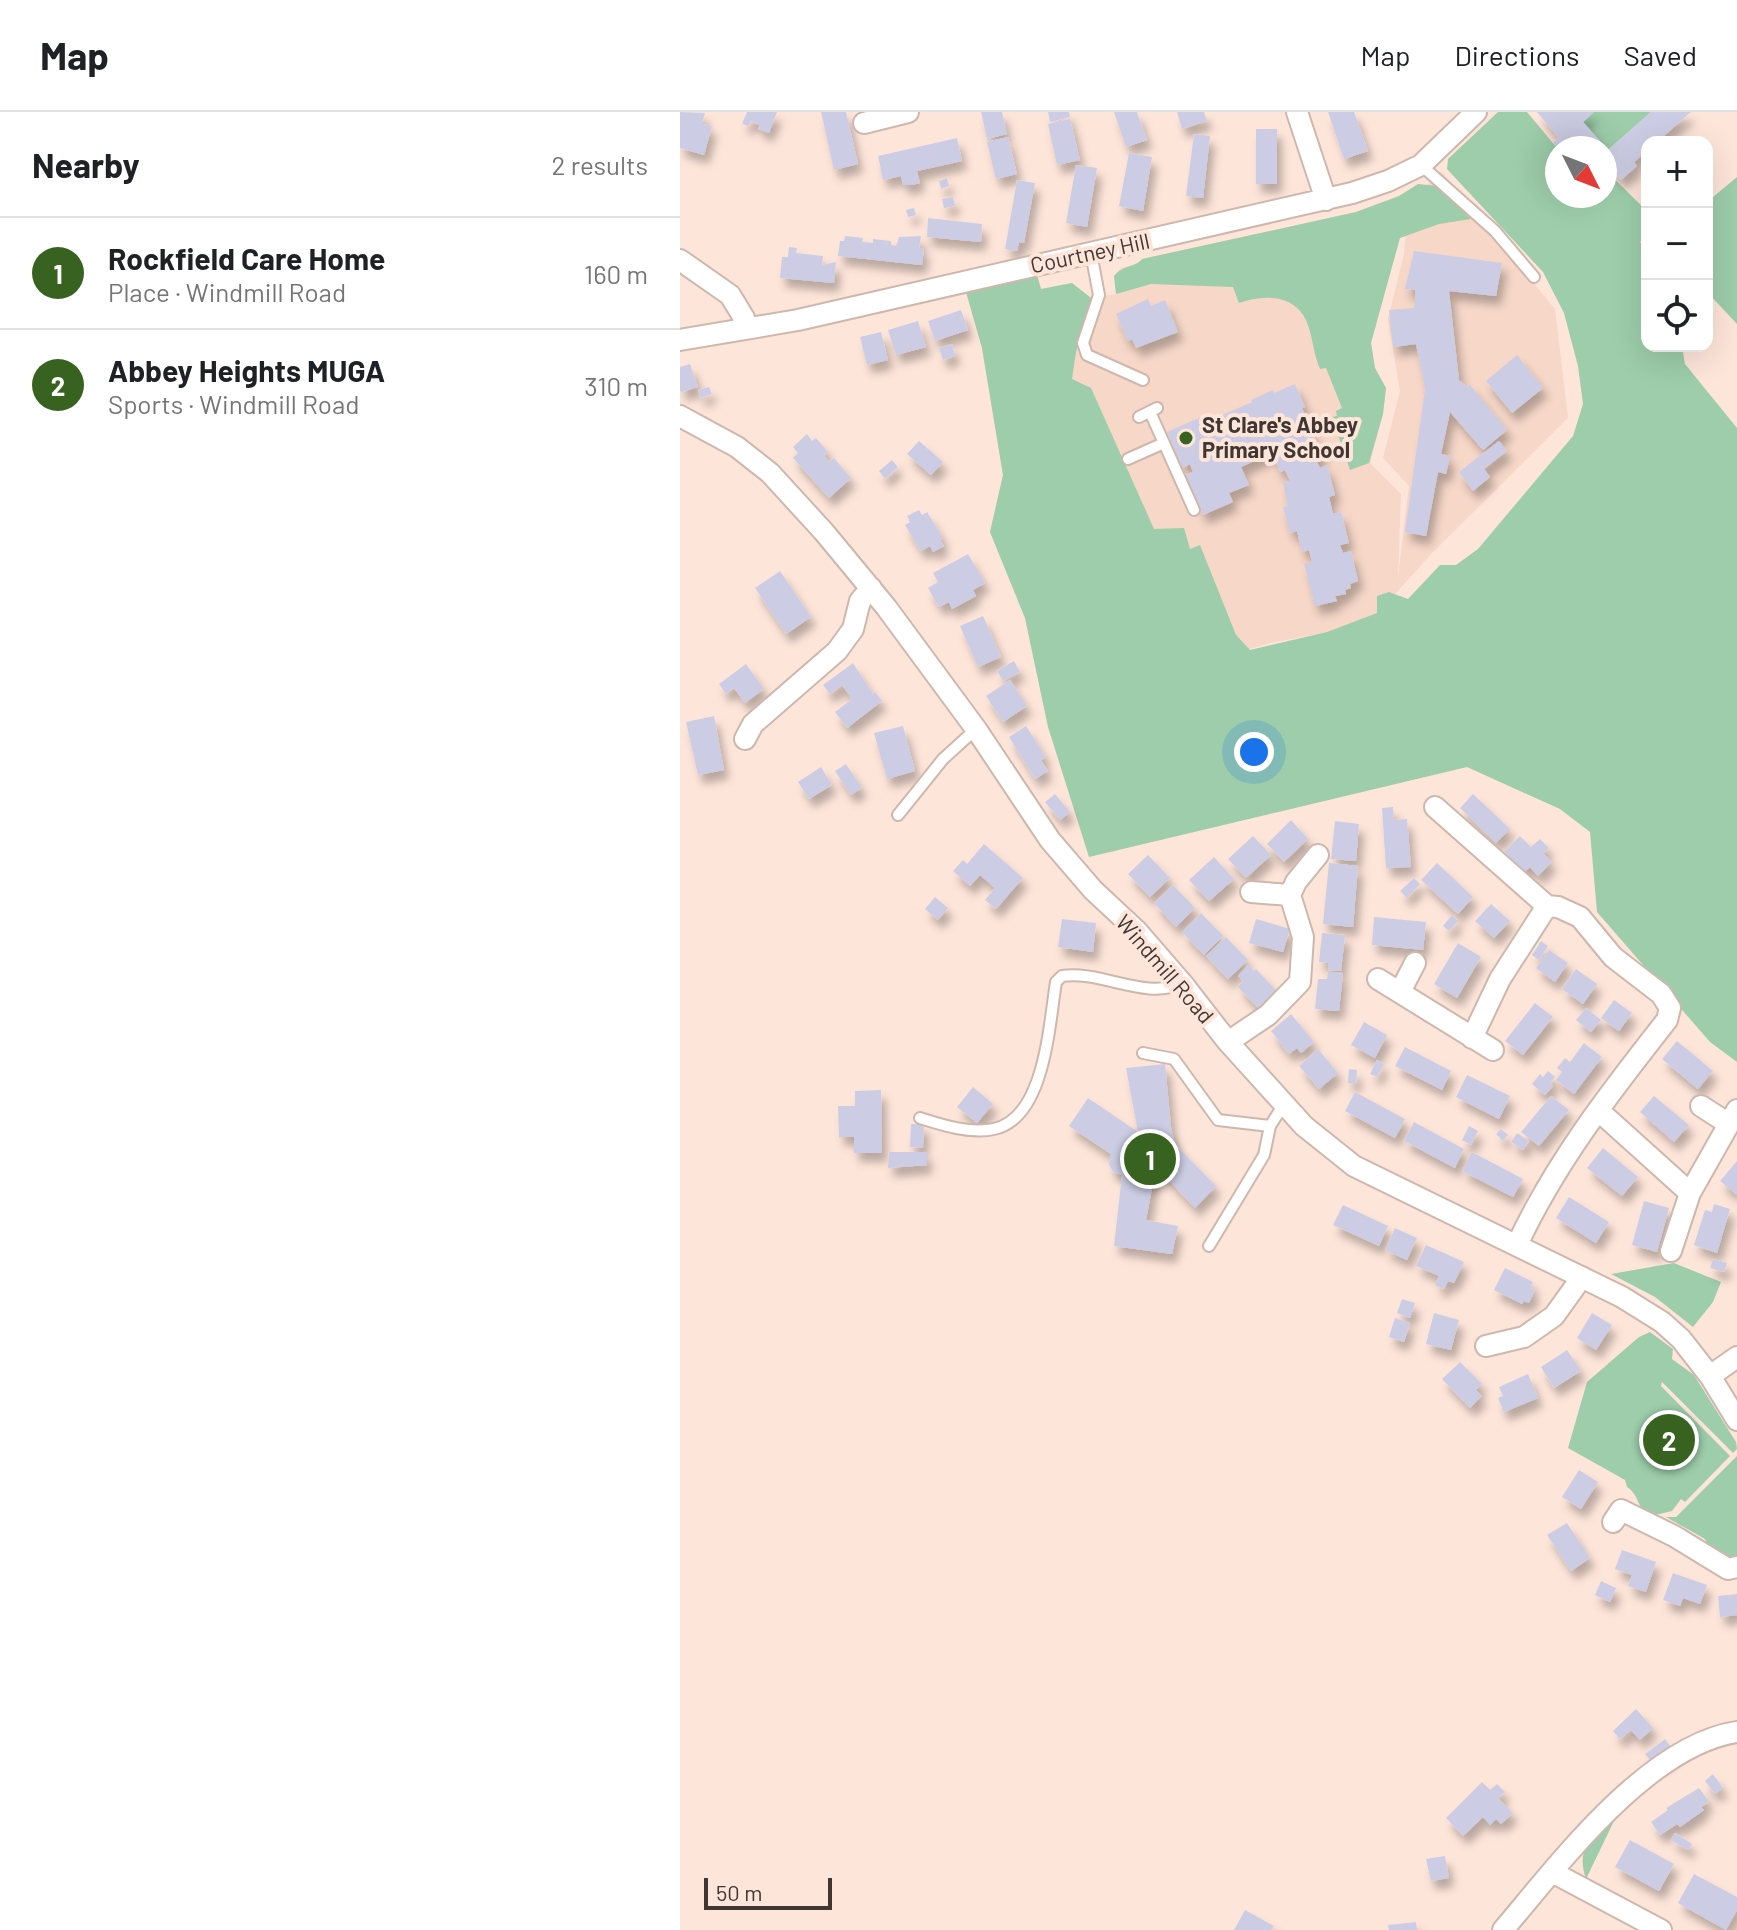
<!DOCTYPE html>
<meta charset="utf-8">
<style>
:root{--surface:#fff;--page:#f2f2f2;--text:#202124;--muted:#757577;--line:#e0e0e0;--accent:#38621f}
body{margin:0;font-family:Barlow,sans-serif;background:var(--page);color:var(--text)}
.controls{position:absolute;right:24px;top:24px;display:grid;overflow:hidden;border-radius:16px;box-shadow:0 8px 32px #0002}
.controls button{width:72px;height:72px;display:grid;place-items:center;padding:0;border:0;border-bottom:2px solid var(--line);background:var(--surface);color:var(--text);font:40px sans-serif}
.compass{position:absolute;left:865px;top:24px;width:72px;height:72px;border-radius:50%;background:var(--surface);box-shadow:0 8px 32px #0002;rotate:132deg}
.scale{position:absolute;left:24px;bottom:20px;width:128px;box-sizing:border-box;padding-left:8px;border:4px solid #403733;border-top:0;font-size:22px;line-height:28px;white-space:nowrap;color:#403733;-webkit-text-stroke:6px #fee5da;paint-order:stroke}
.you{position:absolute;left:574px;top:640px;width:28px;height:28px;margin:-20px;border:6px solid #fff;border-radius:50%;background:#1a73e8;box-shadow:0 0 0 12px #1a73e833}
.badge{display:grid;place-items:center;width:52px;height:52px;border-radius:50%;background:var(--accent);color:#fff;font-size:26px;font-weight:700}
.pin{position:absolute;translate:-50% -50%;border:4px solid #fff;box-shadow:0 2px 8px #0006}
.list{margin:0;padding:0;list-style:none}
h2{display:flex;justify-content:space-between;align-items:center;height:104px;margin:0;padding:0 32px;font-size:34px}
h2 small{font-size:26px;font-weight:400;color:var(--muted)}
.list li{display:grid;grid-template-columns:52px 1fr auto;gap:24px;align-items:center;box-sizing:border-box;height:112px;padding:0 32px;border-top:2px solid var(--line)}
.list b{display:block;font-size:30px;white-space:nowrap}
.list p{margin:0;font-size:26px;white-space:nowrap;color:var(--muted)}
.list em{font-size:26px;font-style:normal;color:var(--muted)}
.icon{flex:none;width:44px;height:44px;fill:none;stroke:currentColor;stroke-width:2;stroke-linecap:round;stroke-linejoin:round}
.map{position:relative;flex:none;width:1057px;height:1818px;overflow:hidden}
header{display:flex;align-items:center;gap:48px;box-sizing:border-box;height:112px;padding:0 40px;background:var(--surface);border-bottom:2px solid var(--line)}
header strong{font-size:38px}
nav{display:flex;gap:44px;margin-inline-start:auto;font-size:28px}
main{display:flex}
aside{flex:1;background:var(--surface)}
.map>svg:first-child{display:block}
</style>
<header>
<strong>Map</strong>
<nav><a>Map</a><a>Directions</a><a>Saved</a></nav>
</header>
<main>
<aside>
<h2>Nearby<small>2 results</small></h2>
<ul class="list">
<li><span class="badge">1</span><div><b>Rockfield Care Home</b><p>Place · Windmill Road</p></div><em>160 m</em></li>
<li><span class="badge">2</span><div><b>Abbey Heights MUGA</b><p>Sports · Windmill Road</p></div><em>310 m</em></li>
</ul>
</aside>
<div class="map">
<svg width="1057" height="1818" viewBox="0 0 1057 1818">
<defs>
<filter id="shadow"><feDropShadow dx="5" dy="9" stdDeviation="4" flood-color="#0004"/></filter>
</defs>
<rect width="100%" height="100%" fill="#fee5da"/>
<!-- built -->
<path fill="#f6d7c8" d="M762 60 875 197 888 306 752 441 698 501 647 520 590 531 365 598 345 506 310 420 323 363 302 236 286 180 357 163 361 177 392 171 411 186 436 182 434 164 441 156 459 151 462 147 676 100 719 84 691 231 695 256 706 276 703 302 690 351 721 382 718 465 729 374 703 346 720 279 708 207 724 142 729 88Z"/>
<!-- green -->
<path fill="#9dcdaa" d="M818 0H847L877 36V84H925V58L967 99V124L960 130 967 137V234H1002L1005 252 1057 316V950L1030 930 917 800 910 720 880 697 787 655 409 745 368 615 345 506 310 420 323 363 302 236 286 180 357 163 361 177 392 171 411 186 396 240 392 267 411 276 474 417 504 416 510 437 520 433 556 523 570 538 647 520 697 501V484L709 480 728 487 760 453H776L798 437 893 324 903 292 898 254 884 201 863 160 767 57 768 47Z
M914 0H971L928 38 903 10Z
M1057 65V212L1027 180V90Z
M738 72 758 74 791 107 759 112 720 126 691 231 695 256 706 276 703 302 689 351 670 358 652 305 657 304 656 299 662 296 646 256 640 257C633 241 633 224 626 208 613 181 581 183 559 191L553 175 471 172 436 182 434 164C444 152 455 156 462 147L676 100 719 84Z
M994 1151 1041 1170 1033 1190 1013 1215 975 1185 931 1162Z
M970 1220 993 1237 992 1247 1014 1263 1056 1330 1057 1337 1053 1341 982 1270 981 1274 1050 1344 1005 1390 1001 1387 992 1399 971 1404C956 1397 960 1383 947 1375L945 1368 888 1336 907 1270 959 1225Z
M1057 1344V1445L1052 1448 1030 1437 1025 1427 986 1405H996Z
M935 1707 906 1767C895 1734 913 1728 935 1707Z"/>
<!-- building -->
<path fill="#cccde4" filter="url(#shadow)" d="M0 0 25 1 22 12 32 14 24 43 0 36Z
M67 0H97L89 21 78 17 80 13 71 9 69 14 62 12Z
M141 0H166L178 52 154 58Z
M301 0H322L327 22 307 27Z
M368 0H389L390 5 370 10Z
M434 0H457L467 28 446 35Z
M497 0H524L527 9 502 17Z
M648 0H674L688 39 664 47Z
M857 0H914L903 10 928 38 971 0H1011L977 30H967V39L954 50 957 54 941 68 925 50V36H877L873 31 879 26Z
M390 7 400 48 377 53 368 12Z
M576 17H597V72H576Z
M514 22 530 24 523 86 506 84Z
M328 25 337 62 316 67 307 30Z
M277 26 282 49 237 59 240 71 232 73H223L221 64 203 68 198 44Z
M449 41 472 45 463 99 439 94Z
M396 53 417 56 407 115 386 111Z
M267 66 269 74 261 77 259 69Z
M337 68 355 71 344 131 339 130 337 139 325 137Z
M273 85 275 94 264 96 262 87Z
M234 96 236 103 228 105 226 98Z
M248 106 302 112 301 130 247 125Z
M165 124 183 126 182 130 193 131V127L211 129V133L216 134 219 125 241 124 239 136H244L242 153 158 144 160 129H164Z
M109 135 117 136 116 141 143 144 142 153 156 150 154 171 100 166 102 145H108Z
M734 139 822 151 816 184 769 179 779 268 787 275 790 273 827 318 803 338 770 300 761 342 770 344 766 362 758 360 746 424 725 420 745 277 736 232 713 235 709 198 735 196V178L725 177Z
M468 187 471 194 485 188 498 220 456 236 452 227 448 229 436 202Z
M281 198 288 218 255 229 248 209Z
M238 209 246 235 216 243 208 218Z
M201 220 208 248 187 253 180 225Z
M272 232 275 244 263 248 259 236Z
M837 243 863 276 832 301 806 269Z
M10 252 18 275 2 280 0 279V255Z
M615 272 625 295 622 296 627 307 622 309 625 318 630 315 643 345 636 348 640 356 647 353 655 383 649 385 653 402 661 400 669 431 660 433 663 441 671 439 678 469 670 472 671 476 665 478 666 482 655 484 657 489 635 494 624 452 632 450 629 438 622 440 617 419 610 421 603 395 608 394 603 371 610 369 605 358 600 360 592 341 561 355 569 373 549 381 553 390 523 403 505 363 513 360 510 352 503 356 487 320 528 302 531 308 572 290 571 288 593 278 594 281Z
M29 275 32 282 21 286 18 278Z
M127 322 132 329 136 326 148 340 144 344 149 350 154 346 171 366 149 386 113 346 118 341 113 335Z
M239 329 263 350 251 363 227 342Z
M819 329 827 339 804 357 810 365 793 379 779 360Z
M212 348 218 355 205 367 199 359Z
M239 398 242 403 247 400 263 426 260 428 264 434 253 440 250 434 241 439 225 413 230 410 227 404Z
M288 442 305 471 293 478 296 484 272 497 269 490 259 495 248 476 258 470 253 461Z
M100 459 131 505 106 522 75 476Z
M303 504 321 545 298 555 280 514Z
M334 549 340 560 323 569 317 559Z
M173 551 193 582 195 580 202 589 167 616 155 600 172 587 162 573 150 582 143 573Z
M66 552 84 577 65 591 54 576 46 582 39 572Z
M330 568 347 594 323 610 306 584Z
M34 604 44 658 18 663 6 610Z
M223 614 235 659 207 667 194 621Z
M346 614 366 645 361 648 368 659 355 667 329 625Z
M166 652 182 676 171 683 155 659Z
M141 655 152 673 129 687 118 670Z
M375 682 390 700 380 708 365 690Z
M793 682 830 717 816 731 780 696Z
M713 695 714 708 727 707 731 755 706 756 702 696Z
M611 708 628 727 604 750 587 732Z
M655 709 679 712 676 749 651 747Z
M573 724 591 743 566 766 548 747Z
M840 724 851 735 860 727 869 736 863 741 872 750 858 764 850 755 844 760 824 740Z
M304 732 343 766 316 797 305 788 315 776 300 763 290 774 273 759 283 748 287 752Z
M468 743 490 766 470 785 448 762Z
M534 745 554 767 529 789 509 768Z
M649 751 678 754 673 815 643 812Z
M757 751 793 785 778 802 741 768Z
M734 766 740 772 727 786 720 779Z
M493 773 515 796 496 815 474 791Z
M255 785 268 796 258 808 245 797Z
M811 792 830 809 814 826 795 809Z
M521 801 543 824 524 843 502 820Z
M772 803 778 809 769 819 763 814Z
M694 805 746 810 743 838 692 833Z
M382 807 416 811 413 840 378 835Z
M576 807 610 817 603 840 569 831Z
M642 821 665 823 661 859 648 858 649 851 639 850Z
M546 825 568 848 548 867 526 844Z
M861 829 868 834 859 848 852 843Z
M778 831 801 845 777 886 754 872Z
M869 838 888 851 875 870 856 856Z
M568 853 574 859 576 857 596 878 578 896 558 875 563 869 558 864Z
M896 857 917 872 903 892 882 877Z
M648 860 663 861 659 899 635 897 638 867H647Z
M934 888 952 901 939 919 921 906Z
M855 891 873 905 843 943 825 929Z
M906 896 921 908 911 920 896 908Z
M611 902 634 930 621 941 617 936 609 942 591 919Z
M684 910 707 923 695 946 671 933Z
M997 929 1033 959 1018 977 982 947Z
M904 931 922 945 894 982 876 968 882 960 877 956 885 946 890 950Z
M725 935 771 959 762 978 715 954Z
M638 937 658 961 639 977 619 954Z
M697 948 704 952 697 965 690 962Z
M485 952 491 1015 495 1032 536 1074 515 1096 476 1055 466 1108 498 1114 492 1142 434 1134 442 1063 433 1060 429 1052 431 1042 389 1014 408 986 458 1020 446 956Z
M669 957 677 958 676 972 668 971Z
M868 959 875 965 870 971 873 974 865 983 852 972 860 962 863 965Z
M787 963 830 984 819 1007 776 985Z
M293 975 313 992 297 1011 277 995Z
M201 978 202 1041H174V1025H159L158 994H175V979Z
M675 980 725 1007 715 1026 665 999Z
M871 984 889 998 859 1034 841 1020Z
M974 984 1009 1013 994 1030 960 1000Z
M734 1010 784 1037 775 1056 724 1029Z
M231 1012H244L243 1036 230 1035Z
M789 1014 798 1019 791 1033 782 1028Z
M821 1017 828 1023 823 1029 816 1022Z
M837 1021 849 1029 843 1038 831 1030Z
M923 1036 958 1065 942 1084 907 1056Z
M209 1040H247V1053L208 1056Z
M792 1040 843 1067 833 1085 782 1059Z
M1057 1049V1083L1040 1069Z
M889 1085 929 1110 916 1131 876 1106Z
M964 1089 989 1096 977 1140 952 1133Z
M1034 1092 1050 1097 1037 1141 1014 1133 1025 1098 1032 1100Z
M663 1093 708 1114 699 1134 653 1113Z
M715 1116 737 1126 727 1148 705 1138Z
M746 1133 784 1150 774 1171 768 1169 764 1177 755 1173 759 1164 736 1154Z
M1033 1147 1047 1151 1044 1160 1030 1156Z
M825 1156 853 1170 850 1176 855 1178 849 1191 844 1189 842 1192 814 1178Z
M722 1187 735 1191 730 1206 717 1201Z
M754 1201 779 1208 771 1238 746 1232Z
M912 1201 932 1213 916 1238 897 1226Z
M715 1206 730 1211 724 1230 709 1225Z
M887 1238 901 1259 874 1276 861 1255Z
M780 1250 802 1272 796 1278 802 1284 790 1296 762 1267Z
M848 1262 858 1286 824 1300 818 1286 823 1284 819 1275Z
M899 1358 918 1370 901 1397 882 1385Z
M887 1411 910 1446 891 1459 867 1423Z
M942 1438 976 1450 966 1480 948 1474 952 1463 935 1457Z
M993 1461 1027 1473 1020 1492 1003 1486 1000 1494 983 1488Z
M921 1469 936 1476 930 1490 915 1483Z
M1057 1482V1503L1040 1505 1038 1484Z
M956 1597 973 1616 960 1628 951 1618 940 1627 933 1619Z
M985 1627 994 1639 975 1654 965 1642Z
M1033 1662 1043 1676 1035 1682 1025 1669Z
M802 1670 810 1678 817 1672 825 1680 818 1686 833 1701 821 1712 816 1707 810 1713 803 1705 783 1724 766 1706Z
M1019 1676 1029 1690 1021 1695 1024 1698 1000 1715 997 1712 980 1723 971 1710 988 1698 986 1696Z
M995 1721 1012 1732 1008 1738 991 1728Z
M950 1728 994 1752 979 1779 935 1755Z
M765 1744 769 1766 751 1769 746 1747Z
M1014 1762 1057 1785V1798L1046 1818 998 1791Z
M565 1798 594 1814 591 1818H554Z
M736 1810 737 1818H709L708 1813Z"/>
<g fill="none" stroke-linecap="round" stroke-linejoin="round">
<!-- service casing -->
<g stroke="#ceb7ac" stroke-width="14">
<path id="service" d="M741 53 815 119 854 165
M411 141 419 183 403 231 407 243 463 268
M470 300 514 398
M459 305 477 296
M448 347 484 331
M218 703 263 647 296 617
M463 941 494 947 538 1008 590 1014
M240 1006C262 1013 290 1022 314 1017 365 1006 369 913 376 870L382 864C421 858 466 889 502 871
M529 1134 584 1043 590 1014 604 992"/>
</g>
<!-- minor casing -->
<g stroke="#ceb7ac" stroke-width="24">
<path id="minor" d="M617 0 646 88
M184 11 228 0
M0 148 50 183 64 206 62 217
M0 228 118 208 672 81 708 69 741 53 796 0
M0 304 57 335 90 361 144 420 206 495 296 617 370 728 413 778 457 819 502 871 548 930 624 1014 674 1054 942 1185 982 1210 1001 1227 1030 1264 1057 1308
M65 627 73 612 157 539 173 517 180 489 191 476
M755 695 867 794 878 795 900 805 933 845 981 882 990 896 987 908C931 979 875 1051 837 1133
M571 780 610 783 616 770 638 743
M698 867 813 938
M720 880 735 851
M792 926 820 867 867 794
M548 930 588 903 620 870 623 825 610 783
M1021 994 1049 1012
M919 999 1010 1081
M991 1139 1010 1081 1057 998
M806 1234 844 1225 874 1204 902 1165
M1030 1264 1057 1245
M933 1410 941 1398 994 1424 1048 1457 1057 1455
M872 1760 981 1818
M823 1818C879 1752 968 1633 1057 1620"/>
</g>
<!-- service -->
<use href="#service" stroke="#fff" stroke-width="10"/>
<!-- minor -->
<use href="#minor" stroke="#fff" stroke-width="20"/>
</g>
<!-- markers -->
<circle fill="#38621f" stroke="#fee5da" stroke-width="3" cx="506" cy="326" r="8"/>
<g text-anchor="middle" stroke-width="8" stroke-linejoin="round" paint-order="stroke">
<!-- street labels -->
<g font-size="22" fill="#403733" stroke="#fee5da">
<text transform="translate(410 141) rotate(-12)" y="8">Courtney Hill</text>
<text transform="translate(485 857) rotate(49)" y="8">Windmill Road</text>
</g>
<!-- poi labels -->
<g font-size="22" font-weight="bold" fill="#403733" stroke="#fee5da" text-anchor="start">
<text x="522" y="321">St Clare's Abbey<tspan x="522" dy="25">Primary School</tspan></text>
</g>
</g>
</svg>
<div class="controls">
<button>+</button>
<button>−</button>
<button><svg class="icon" aria-label="locate" viewBox="0 0 24 24"><circle cx="12" cy="12" r="6"/><path d="M12 2v4M12 18v4M2 12h4M18 12h4"/></svg></button>
</div>
<svg class="compass" viewBox="-18 -18 36 36"><path d="M0-13l5 13h-10z" fill="#e53935"/><path d="M0 13l5-13h-10z" fill="#757577"/></svg>
<div class="scale">50 m</div>
<div class="you"></div>
<div class="pin badge" style="left:470px;top:1047px">1</div>
<div class="pin badge" style="left:989px;top:1328px">2</div>
</div>
</main>
